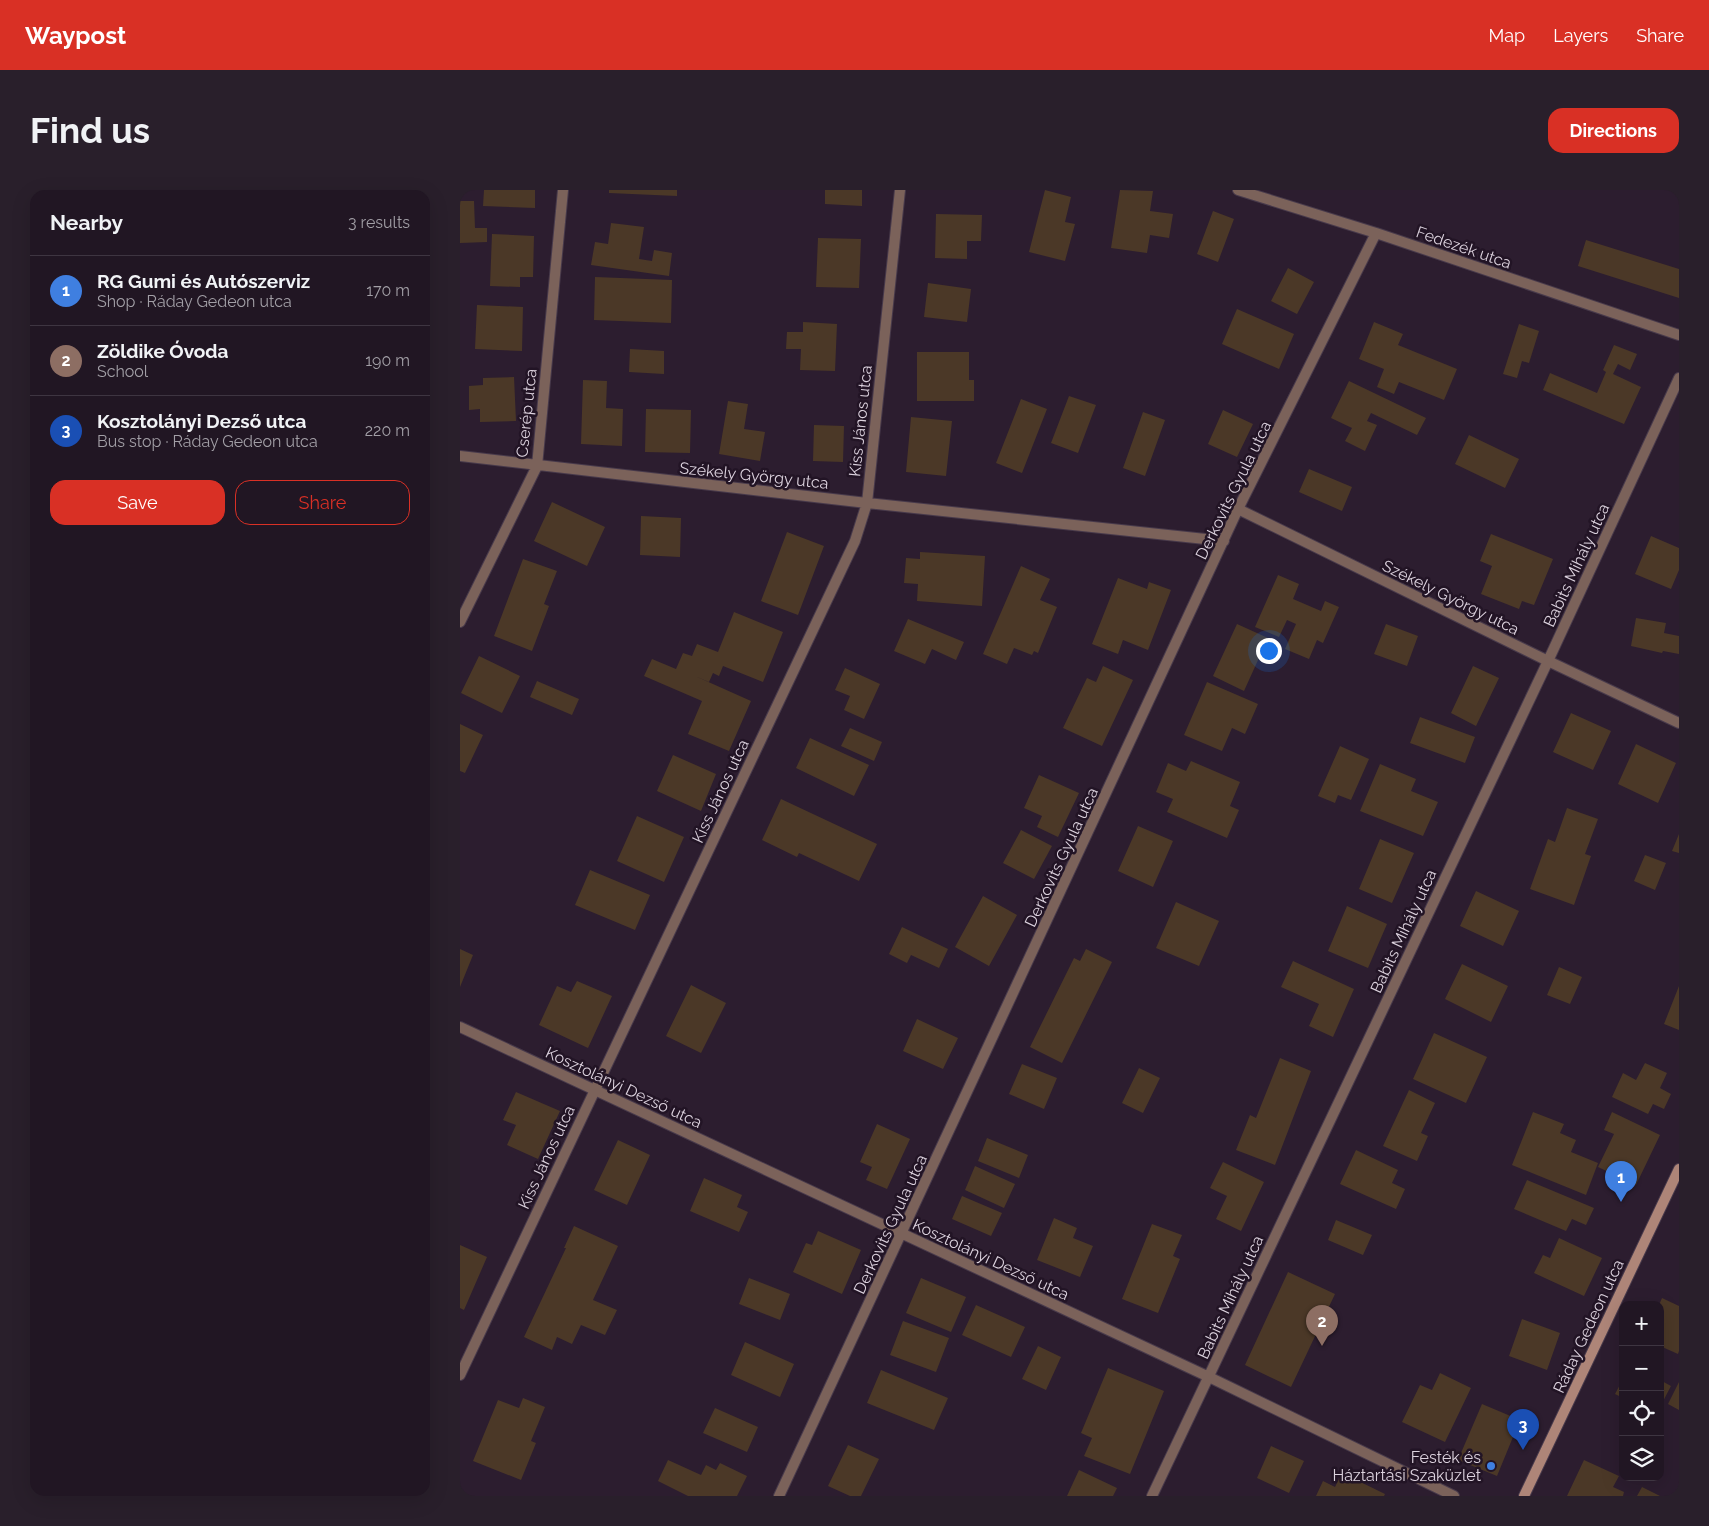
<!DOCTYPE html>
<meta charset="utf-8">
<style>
:root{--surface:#211623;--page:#291f2b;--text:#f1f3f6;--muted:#a29fa6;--line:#3e3541;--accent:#d93025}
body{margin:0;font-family:Raleway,sans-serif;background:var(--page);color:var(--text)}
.controls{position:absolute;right:15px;bottom:15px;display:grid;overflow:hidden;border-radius:10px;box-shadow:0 5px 20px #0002}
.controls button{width:45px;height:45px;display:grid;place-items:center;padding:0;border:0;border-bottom:1px solid var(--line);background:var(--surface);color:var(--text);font:25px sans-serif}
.you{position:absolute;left:808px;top:460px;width:18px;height:18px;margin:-12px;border:4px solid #fff;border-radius:50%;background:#1a73e8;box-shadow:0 0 0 8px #1a73e833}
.badge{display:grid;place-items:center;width:32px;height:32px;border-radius:50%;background:var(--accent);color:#fff;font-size:16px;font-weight:700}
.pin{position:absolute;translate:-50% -41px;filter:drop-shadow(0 1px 2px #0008)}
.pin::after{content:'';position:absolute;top:26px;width:18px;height:15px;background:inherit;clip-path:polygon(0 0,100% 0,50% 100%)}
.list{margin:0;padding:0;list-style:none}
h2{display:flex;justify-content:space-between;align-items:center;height:65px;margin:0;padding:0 20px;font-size:21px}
h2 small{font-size:16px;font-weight:400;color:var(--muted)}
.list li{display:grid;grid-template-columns:32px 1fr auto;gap:15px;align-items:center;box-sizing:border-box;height:70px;padding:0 20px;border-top:1px solid var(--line)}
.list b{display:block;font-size:19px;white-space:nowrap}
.list p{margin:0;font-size:16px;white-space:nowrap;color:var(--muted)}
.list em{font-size:16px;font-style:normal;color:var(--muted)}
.actions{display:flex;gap:10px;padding:15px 20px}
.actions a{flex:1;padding:11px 0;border:1px solid var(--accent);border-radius:15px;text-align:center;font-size:18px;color:var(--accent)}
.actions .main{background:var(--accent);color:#fff}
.icon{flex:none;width:28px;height:28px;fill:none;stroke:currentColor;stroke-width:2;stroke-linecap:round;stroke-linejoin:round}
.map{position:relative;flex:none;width:1219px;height:1306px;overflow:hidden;border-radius:15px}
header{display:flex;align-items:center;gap:30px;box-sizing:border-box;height:70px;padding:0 25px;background:var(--accent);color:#fff}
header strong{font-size:24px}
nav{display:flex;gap:28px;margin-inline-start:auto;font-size:18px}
.intro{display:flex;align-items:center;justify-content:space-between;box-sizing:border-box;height:120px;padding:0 30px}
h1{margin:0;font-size:35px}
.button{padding:12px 22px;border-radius:15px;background:var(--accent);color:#fff;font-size:18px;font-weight:700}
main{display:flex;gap:30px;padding:0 30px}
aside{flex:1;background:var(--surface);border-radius:15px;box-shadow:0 5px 20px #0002}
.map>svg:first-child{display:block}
</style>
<header>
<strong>Waypost</strong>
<nav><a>Map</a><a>Layers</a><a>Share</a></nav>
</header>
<div class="intro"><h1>Find us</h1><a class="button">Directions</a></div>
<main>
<aside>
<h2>Nearby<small>3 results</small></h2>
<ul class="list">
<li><span class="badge" style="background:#3f7fe0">1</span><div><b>RG Gumi és Autószerviz</b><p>Shop · Ráday Gedeon utca</p></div><em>170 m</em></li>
<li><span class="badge" style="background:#8d6e63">2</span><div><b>Zöldike Óvoda</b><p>School</p></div><em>190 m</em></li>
<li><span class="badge" style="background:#1a4fb4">3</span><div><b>Kosztolányi Dezső utca</b><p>Bus stop · Ráday Gedeon utca</p></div><em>220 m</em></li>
</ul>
<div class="actions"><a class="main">Save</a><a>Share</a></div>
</aside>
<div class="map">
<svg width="1219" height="1306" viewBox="0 0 1219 1306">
<rect width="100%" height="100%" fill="#2c1d2f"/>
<!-- building -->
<path fill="#4b3827" d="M24 0H75V18L23 16Z
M149 0H217V6L149 3Z
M365 0H402V16L365 14Z
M585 0 611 7 605 32 615 34 605 71 569 62Z
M660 0 693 1 690 21 713 24 709 48 690 45 687 63 651 58Z
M0 11H14L15 38H27V52L0 53Z
M753 21 774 29 758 72 737 64Z
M476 24 522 25 521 51H507V69L475 68Z
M151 33 184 37 179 69 192 71 194 60 212 63 209 86 131 75 135 52 148 54Z
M32 44 74 46 73 87H60V97L30 96Z
M358 48 401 49 399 98 356 97Z
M1126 50 1219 79V108L1118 76Z
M828 78 854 92 837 124 811 111Z
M135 87 212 90 211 133 134 130Z
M468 93 511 99 507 132 464 127Z
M17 115 63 117 62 161 15 159Z
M777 119 834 144 819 179 762 154Z
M343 132 377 134 375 181 340 180 341 159H326L327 142H343Z
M914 132 943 144 938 155 997 179 984 210 939 192 934 204 917 197 924 179 899 169Z
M1059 134 1079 141 1069 173 1062 171 1057 188 1043 184Z
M1154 155 1177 164 1170 180 1158 174 1153 184 1181 197 1164 234 1083 200 1090 183 1137 203 1146 182 1143 180Z
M170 159 204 161V184L169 182Z
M457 162H509V190H514V211H457Z
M54 187 56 231 20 232V219L9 220V196L23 195V188Z
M123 190 147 191 146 218 163 219 162 256 121 254Z
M889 191 966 228 957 245 911 223 907 231 917 235 905 261 885 251 892 238 871 228Z
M609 206 636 215 618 263 591 253Z
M561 209 587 219 562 283 536 273Z
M268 211 288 214 284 239 305 242 300 271 259 264Z
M186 219 231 220 230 263 185 262Z
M763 220 793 234 777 267 748 254Z
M683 222 705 230 685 286 663 278Z
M451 227 492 231 486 286 446 282Z
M354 235 384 236 383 272 353 271Z
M1009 245 1059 269 1045 298 995 274Z
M849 279 892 297 882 321 839 302Z
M92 312 145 337 127 376 74 351Z
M181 326 221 328 220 367 180 365Z
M327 342 364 356 338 425 301 411Z
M1031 344 1093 369 1074 415 1062 411 1059 419 1021 404 1032 376 1020 371Z
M1191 346 1219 358V380L1211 399 1175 384Z
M460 362 525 366 522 416 457 411 458 394 444 393 446 368 460 369Z
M63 369 97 381 84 414 89 416 72 461 34 446Z
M561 376 590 389 580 410 597 417 578 463 574 461 572 465 554 458 547 474 523 464Z
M818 385 839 394 833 409 861 421 865 411 879 417 863 453 857 450 849 469 825 459 836 434 827 430 819 447 795 437Z
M658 388 687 399 689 392 711 400 688 460 663 450 658 464 632 454Z
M274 422 323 442 303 492 263 476 259 486 253 483 249 492 235 486 291 511 269 561 228 544 242 511 184 486 192 469 216 479 223 463 232 466 237 454 258 462Z
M1176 428 1206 433 1204 443 1219 446V464L1203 461 1202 463 1171 456Z
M448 429 504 452 496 470 472 459 465 474 434 461Z
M777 434 808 448 784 501 753 486Z
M926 434 958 446 947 476 914 464Z
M19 466 60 486 42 523 1 503Z
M643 476 673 490 642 556 603 538 627 488 636 492Z
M1013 476 1039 488 1016 536 991 523Z
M385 478 420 494 404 529 384 520 390 506 375 500Z
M77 491 119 509 112 525 70 507Z
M747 492 798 514 785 544 772 538 762 561 724 545Z
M1111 523 1151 541 1133 580 1093 562Z
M960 527 1015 547 1005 573 950 553Z
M0 534 23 545 5 583 0 581Z
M390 538 422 552 414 571 381 556Z
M350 548 409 575 394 606 336 578Z
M1176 554 1216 573 1198 613 1158 594Z
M880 556 909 569 891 610 878 605 875 613 858 606Z
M213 565 256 584 241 621 197 601Z
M731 571 780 592 770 616 779 620 767 648 707 622 713 609 696 602 708 573 726 581Z
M920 574 956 589 951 601 978 612 963 646 900 621Z
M579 585 619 603 598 647 577 637 582 626 564 618Z
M321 609 417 654 399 691 339 663 337 667 302 650Z
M1107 618 1138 629 1125 664 1131 666 1114 715 1070 699 1088 649 1095 652Z
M177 626 224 647 204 692 157 671Z
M678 636 713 651 693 697 658 681Z
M561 640 592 656 574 689 543 673Z
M1219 644V663L1212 661Z
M920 649 954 663 932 713 899 699Z
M1185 665 1206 673 1195 700 1174 691Z
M130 680 190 705 175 740 115 715Z
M1016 701 1059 721 1043 756 1000 736Z
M523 706 557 725 529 776 495 757Z
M716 712 759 731 739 776 696 758Z
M887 716 927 734 908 778 868 761Z
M442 737 488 759 479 778 451 765 447 773 429 764Z
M0 759 13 765 0 797Z
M626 759 652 772 602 873 570 857 614 768 620 771Z
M833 771 894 799 873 847 849 836 859 814 821 797Z
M1002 774 1048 796 1031 832 985 809Z
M1099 777 1122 787 1110 814 1087 805Z
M117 791 152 806 128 858 79 835 97 796 111 802Z
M231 795 266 813 241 863 206 846Z
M1219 796V840L1204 834Z
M457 829 498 848 483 879 443 861Z
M974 843 1027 867 1006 913 953 889Z
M820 868 851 881 815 975 776 960 790 925 796 928Z
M1185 873 1207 883 1200 898 1211 904 1204 919 1193 914 1188 924 1152 907 1163 883 1176 890Z
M562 874 597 888 584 919 549 904Z
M679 878 700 888 683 923 662 913Z
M949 900 975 913 961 943 968 946 957 971 923 956Z
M56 902 100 921 78 969 47 955 56 935 43 930Z
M1073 922 1104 934 1100 943 1116 950 1111 962 1138 973 1126 1005 1052 975Z
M1152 922 1200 945 1176 995 1138 977 1154 944 1144 940Z
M417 934 450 949 427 999 406 990 412 977 400 972Z
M527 948 568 965 559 988 518 971Z
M158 950 190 965 167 1015 134 1000Z
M896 960 938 980 932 993 945 999 936 1019 880 994Z
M763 972 804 992 781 1041 756 1029 767 1006 750 998Z
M515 976 555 994 544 1018 505 1000Z
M244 988 282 1005 277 1017 288 1022 279 1042 230 1021Z
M1067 990 1134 1018 1126 1035 1112 1029 1106 1041 1054 1019Z
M502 1006 542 1023 531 1046 492 1029Z
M594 1028 617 1038 613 1048 633 1056 620 1087 577 1070Z
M876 1030 912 1045 903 1065 868 1050Z
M692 1034 722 1045 713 1066 720 1069 698 1123 662 1109Z
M114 1036 158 1056 133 1110 157 1120 145 1145 121 1135 112 1154 97 1147 92 1160 64 1147 106 1058H104Z
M358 1041 401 1060 382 1104 333 1082 346 1053 352 1055Z
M1099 1048 1142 1068 1124 1106 1074 1083 1083 1065 1090 1068Z
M0 1055 27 1067 4 1120 0 1118Z
M828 1082 875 1104 831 1197 785 1175Z
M289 1088 330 1104 320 1130 279 1114Z
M461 1088 506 1107 491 1142 446 1123Z
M1202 1108 1219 1116V1161L1218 1164 1200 1156V1115H1199Z
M516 1115 565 1137 551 1167 502 1145Z
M1062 1129 1100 1143 1087 1180 1049 1166Z
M443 1131 489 1148 476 1182 430 1165Z
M285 1152 334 1174 320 1207 271 1185Z
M578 1156 601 1167 586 1200 562 1189Z
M648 1178 704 1201 670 1284 624 1266 632 1248 621 1243Z
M421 1180 488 1208 474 1240 407 1213Z
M980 1183 1011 1198 985 1252 942 1232 960 1195 972 1200Z
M1163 1189V1208L1155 1204Z
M1200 1190 1211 1196 1200 1217Z
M1219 1192V1220L1208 1214Z
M63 1208 85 1217 71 1251 76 1253 61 1290 13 1271 38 1210 59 1218Z
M1022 1214 1060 1230 1037 1286 998 1270Z
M255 1218 298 1237 287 1262 243 1243Z
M388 1255 419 1269 401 1306H390L368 1296Z
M811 1256 844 1271 829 1303 797 1288Z
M208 1270 241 1285 246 1275 256 1280 260 1273 287 1286 277 1306H228L198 1291Z
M1124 1270 1159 1286 1153 1297 1164 1302 1163 1306H1107Z
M619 1280 657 1298 653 1306H607Z
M882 1283 925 1304 924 1306H856L863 1291 875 1297Z
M1182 1297 1200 1306H1177Z"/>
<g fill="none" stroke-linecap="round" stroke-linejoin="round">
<!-- street casing -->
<g stroke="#483a4b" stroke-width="12">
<path id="street" d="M778 0 916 43 1219 145
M0 266 407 313 764 351
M778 319 1088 471 1219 533
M0 432 77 276 103 0
M0 837 749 1187 994 1306
M0 1185 395 351 407 313 440 0
M319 1306 778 319 916 43
M692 1306 1088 471 1219 188"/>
</g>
<!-- secondary casing -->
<g stroke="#483a4b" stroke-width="12">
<path id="secondary" d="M1064 1306 1219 979"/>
</g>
<!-- street -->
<use href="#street" stroke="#7b625a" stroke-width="10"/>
<!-- secondary -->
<use href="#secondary" stroke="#ae8578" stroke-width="10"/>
</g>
<!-- markers -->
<circle fill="#3f7fe0" stroke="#221425" stroke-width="2" cx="1031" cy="1276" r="5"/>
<g text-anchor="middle" stroke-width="5" stroke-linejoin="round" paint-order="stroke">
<!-- street labels -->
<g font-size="16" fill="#dcd2de" stroke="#221425">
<text transform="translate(1004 57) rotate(19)" y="6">Fedezék utca</text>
<text transform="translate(66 223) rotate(-84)" y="6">Cserép utca</text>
<text transform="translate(400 231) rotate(-84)" y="6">Kiss János utca</text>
<text transform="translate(294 285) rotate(6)" y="6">Székely György utca</text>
<text transform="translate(773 300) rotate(-64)" y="6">Derkovits Gyula utca</text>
<text transform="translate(1116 375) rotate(-65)" y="6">Babits Mihály utca</text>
<text transform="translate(991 407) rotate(26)" y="6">Székely György utca</text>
<text transform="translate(260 601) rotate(-65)" y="6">Kiss János utca</text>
<text transform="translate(601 667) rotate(-65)" y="6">Derkovits Gyula utca</text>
<text transform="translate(943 741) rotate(-65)" y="6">Babits Mihály utca</text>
<text transform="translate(164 897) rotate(25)" y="6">Kosztolányi Dezső utca</text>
<text transform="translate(86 967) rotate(-65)" y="6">Kiss János utca</text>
<text transform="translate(430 1034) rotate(-65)" y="6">Derkovits Gyula utca</text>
<text transform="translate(531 1069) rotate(25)" y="6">Kosztolányi Dezső utca</text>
<text transform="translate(770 1107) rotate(-65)" y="6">Babits Mihály utca</text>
<text transform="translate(1128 1136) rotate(-65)" y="6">Ráday Gedeon utca</text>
</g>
<!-- poi labels -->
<g font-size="16" fill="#dcd2de" stroke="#221425" text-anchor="end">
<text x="1021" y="1273">Festék és<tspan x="1021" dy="18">Háztartási Szaküzlet</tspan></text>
</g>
</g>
</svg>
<div class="controls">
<button>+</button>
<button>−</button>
<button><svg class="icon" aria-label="locate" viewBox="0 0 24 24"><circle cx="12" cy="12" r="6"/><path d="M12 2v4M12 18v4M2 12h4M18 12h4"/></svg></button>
<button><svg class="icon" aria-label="layers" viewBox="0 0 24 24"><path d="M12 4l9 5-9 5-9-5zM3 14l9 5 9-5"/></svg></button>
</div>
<div class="you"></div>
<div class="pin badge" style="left:1161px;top:1012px;background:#3f7fe0">1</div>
<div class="pin badge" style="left:862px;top:1156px;background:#8d6e63">2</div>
<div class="pin badge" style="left:1063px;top:1260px;background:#1a4fb4">3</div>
</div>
</main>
